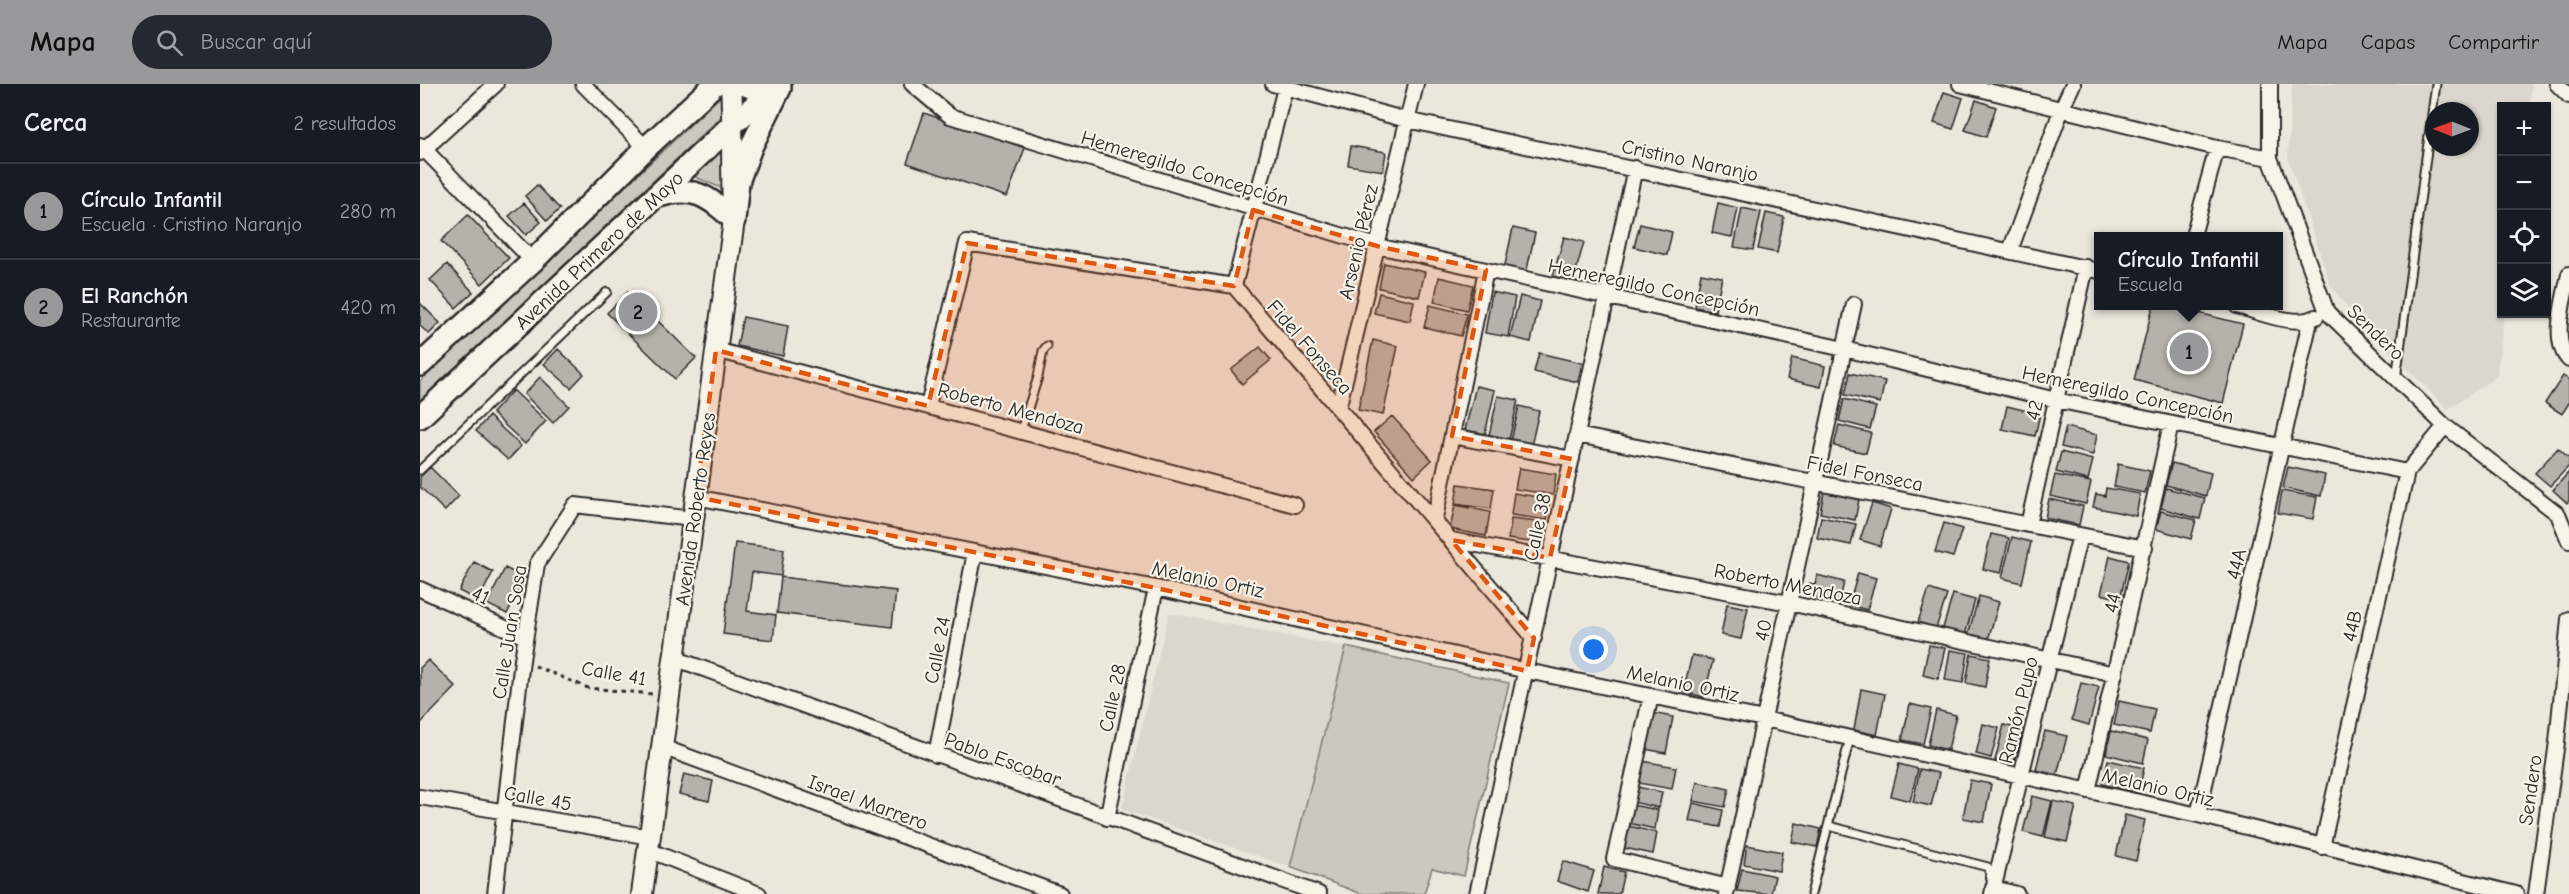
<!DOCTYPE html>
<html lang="es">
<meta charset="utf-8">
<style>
:root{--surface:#171b24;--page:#242831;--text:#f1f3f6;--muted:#9ea1a6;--line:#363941;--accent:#98999b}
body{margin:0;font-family:"Comic Neue",sans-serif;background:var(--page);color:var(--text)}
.controls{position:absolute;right:18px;top:18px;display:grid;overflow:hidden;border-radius:0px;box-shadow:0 2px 4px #0004}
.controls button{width:54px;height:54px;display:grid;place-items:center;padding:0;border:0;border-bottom:2px solid var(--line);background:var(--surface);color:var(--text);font:30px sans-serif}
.compass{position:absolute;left:2005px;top:18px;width:54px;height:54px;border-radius:50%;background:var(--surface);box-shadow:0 2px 4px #0004;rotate:271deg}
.you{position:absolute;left:1174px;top:566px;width:21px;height:21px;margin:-15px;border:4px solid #fff;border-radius:50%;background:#1a73e8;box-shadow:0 0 0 9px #1a73e833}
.badge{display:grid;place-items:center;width:39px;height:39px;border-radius:50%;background:var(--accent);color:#111;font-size:20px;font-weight:700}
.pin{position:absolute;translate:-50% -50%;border:3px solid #fff;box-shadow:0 2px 6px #0006}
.popup{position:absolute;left:1674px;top:148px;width:189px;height:78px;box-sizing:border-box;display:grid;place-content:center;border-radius:0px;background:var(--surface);filter:drop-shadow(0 2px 4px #0005);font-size:20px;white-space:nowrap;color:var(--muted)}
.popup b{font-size:22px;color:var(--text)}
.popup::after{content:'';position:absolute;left:50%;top:100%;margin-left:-12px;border:12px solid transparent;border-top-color:var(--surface)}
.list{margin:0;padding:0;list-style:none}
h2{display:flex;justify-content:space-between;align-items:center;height:78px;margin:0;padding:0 24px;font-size:26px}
h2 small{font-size:20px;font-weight:400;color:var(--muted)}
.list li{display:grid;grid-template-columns:39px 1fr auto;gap:18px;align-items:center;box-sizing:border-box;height:96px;padding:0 24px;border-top:2px solid var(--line)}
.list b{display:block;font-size:22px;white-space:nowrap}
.list p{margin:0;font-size:20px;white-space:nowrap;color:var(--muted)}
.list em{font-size:20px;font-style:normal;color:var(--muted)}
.icon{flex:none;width:33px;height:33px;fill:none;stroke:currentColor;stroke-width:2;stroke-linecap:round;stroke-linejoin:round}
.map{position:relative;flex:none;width:2149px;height:810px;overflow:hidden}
header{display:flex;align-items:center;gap:36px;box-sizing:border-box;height:84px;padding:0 30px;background:var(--accent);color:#111}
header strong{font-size:28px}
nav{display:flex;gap:33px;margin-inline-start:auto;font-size:21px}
.search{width:420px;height:54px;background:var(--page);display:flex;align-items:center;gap:15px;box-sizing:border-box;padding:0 21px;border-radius:33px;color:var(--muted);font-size:22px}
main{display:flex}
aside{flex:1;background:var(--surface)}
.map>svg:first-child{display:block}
</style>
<header>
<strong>Mapa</strong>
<div class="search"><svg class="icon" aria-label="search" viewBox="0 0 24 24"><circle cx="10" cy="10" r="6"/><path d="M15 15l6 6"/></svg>Buscar aquí</div>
<nav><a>Mapa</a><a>Capas</a><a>Compartir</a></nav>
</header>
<main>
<aside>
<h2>Cerca<small>2 resultados</small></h2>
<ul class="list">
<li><span class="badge">1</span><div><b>Círculo Infantil</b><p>Escuela · Cristino Naranjo</p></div><em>280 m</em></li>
<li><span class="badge">2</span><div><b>El Ranchón</b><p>Restaurante</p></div><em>420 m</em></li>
</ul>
</aside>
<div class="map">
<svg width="2149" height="810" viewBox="0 0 2149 810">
<rect width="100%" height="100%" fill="#ebe7dd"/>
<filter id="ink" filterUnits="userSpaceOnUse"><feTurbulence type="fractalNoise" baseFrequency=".0167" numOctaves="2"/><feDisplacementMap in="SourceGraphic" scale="12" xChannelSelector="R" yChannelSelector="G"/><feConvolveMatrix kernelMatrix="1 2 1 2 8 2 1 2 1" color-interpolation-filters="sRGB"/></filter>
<g filter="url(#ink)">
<!-- built -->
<path fill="#dbd7ce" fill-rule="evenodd" d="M1872 0H2112L2109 22H2082V230H2084L2077 292 2028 325 1935 233 1911 202 1868 74ZM2014 27H2050V63H2014Z
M749 529 926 563 870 783 702 725Z"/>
<!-- green -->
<path fill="#cbc8bf" stroke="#7b7a75" stroke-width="1.5" d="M304 9 306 28 0 318V297Z
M306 58V106L273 92Z
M926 563 1089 599 1044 792 1012 784 1004 810H942L870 783Z"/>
<!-- building -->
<path fill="#b5b2ab" stroke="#2b2b2b" stroke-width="1.5" d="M1524 8 1543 14 1533 45 1514 39Z
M1556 16 1576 23 1566 53 1545 46Z
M504 29 605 64 587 113 487 79Z
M931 62 966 68 963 87 928 81Z
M117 101 140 125 127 137 105 112Z
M104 119 121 138 106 151 89 132Z
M1298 119 1318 124 1312 153 1292 149Z
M1322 124 1341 128 1333 166 1314 163Z
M1346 129 1364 133 1357 169 1338 165Z
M48 131 89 174 62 200 21 157Z
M1220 140 1252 148 1247 171 1214 163Z
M1093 144 1115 149 1106 190 1084 185Z
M1144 153 1164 158 1153 198 1133 192Z
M964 179 1005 188 999 213 959 204Z
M27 180 53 208 36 224 10 196Z
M1281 189 1302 193 1295 227 1275 223Z
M1019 193 1053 201 1047 226 1014 218Z
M208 208 276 274 255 295 187 229Z
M1072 208 1095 213 1088 253 1065 249Z
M959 209 994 217 990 237 954 229Z
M1100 212 1120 217 1111 258 1090 253Z
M0 219 20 239 9 250 0 242Z
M1010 221 1047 230 1041 252 1004 243Z
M1733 222H1750L1823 240 1803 319 1714 296Z
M323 233 368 242 363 272 317 262Z
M953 256 978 262 963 331 938 326Z
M840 263 851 276 822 300 811 286Z
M138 265 164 290 151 304 124 280Z
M1119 269 1162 279 1158 298 1114 288Z
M1372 274 1405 282 1401 303 1367 295Z
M1430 289 1465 297 1460 319 1425 311Z
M2143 292 2149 296V319L2142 330 2125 319Z
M120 293 149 322 133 339 104 310Z
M1056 302 1075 306 1065 350 1045 346Z
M93 306 126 337 105 360 72 329Z
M1078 312 1098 316 1089 356 1069 351Z
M1424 315 1456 323 1450 345 1419 337Z
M1099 322 1119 327 1111 362 1091 357Z
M1587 322 1620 330 1615 352 1582 345Z
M69 332 101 362 88 376 56 347Z
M972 332 1012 376 994 393 954 348Z
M1419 341 1451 349 1446 369 1414 362Z
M1646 343 1677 351 1673 371 1641 363Z
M2138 364 2149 374V382L2130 402 2115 389Z
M1641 368 1673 376 1668 396 1636 388Z
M1752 379 1791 389 1786 412 1746 401Z
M1698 380 1730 387 1725 409 1694 403Z
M10 383 39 412 25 427 0 403V393Z
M1868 383 1905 391 1901 412 1863 404Z
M1099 384 1136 390 1133 411 1095 405Z
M2149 388V417L2147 419 2133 406Z
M1635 391 1671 398 1666 420 1630 412Z
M1038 400 1074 405 1071 425 1035 420Z
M1686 404 1720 410 1716 432 1673 423 1676 410 1685 412Z
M1746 404 1785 414 1780 435 1741 424Z
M1862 407 1897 413 1893 435 1858 429Z
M1404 408 1439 416 1435 436 1400 429Z
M1094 409 1130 415 1127 436 1091 431Z
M1629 415 1663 422 1659 441 1625 434Z
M1452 419 1471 425 1460 462 1440 456Z
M1035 421 1070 428 1066 452 1030 445Z
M1741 427 1776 436 1771 455 1736 445Z
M1401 433 1436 440 1431 461 1397 454Z
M1091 435 1126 439 1124 460 1088 455Z
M1524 439 1542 445 1533 473 1515 468Z
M1571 450 1589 454 1581 489 1563 485Z
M1592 453 1611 458 1602 499 1582 494Z
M315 459 364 465 361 492 332 488 327 527 356 531 353 556 303 550Z
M1690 472 1709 477 1700 515 1681 510Z
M54 478 73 488 58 517 39 507Z
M85 484 105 494 87 530 67 520Z
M1438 489 1456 494 1447 526 1429 521Z
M1397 491 1424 498 1419 520 1387 511 1390 499 1395 501Z
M361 493 476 507 472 543 357 529Z
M1509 505 1527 511 1516 544 1498 538Z
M1533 510 1555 516 1545 551 1523 544Z
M1559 512 1579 518 1568 556 1548 551Z
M1307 520 1328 524 1321 555 1301 551Z
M1509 561 1525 564 1518 595 1503 591Z
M1530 566 1548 569 1543 599 1525 596Z
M1551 570 1570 574 1565 603 1546 599Z
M1272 571 1293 576 1284 613 1263 608Z
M8 576 36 603 0 640V584Z
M1661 599 1679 603 1669 641 1652 636Z
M1441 605 1465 610 1457 651 1434 646Z
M1699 617 1735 625 1730 649 1694 641Z
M1490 620 1511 625 1503 660 1482 656Z
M1516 626 1536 631 1528 666 1508 661Z
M1232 629 1253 633 1246 669 1225 665Z
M1563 640 1579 644 1571 674 1556 670Z
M1584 641 1603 646 1593 681 1575 676Z
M1625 647 1647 652 1637 691 1616 686Z
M1691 647 1728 656 1723 679 1686 670Z
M1688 676 1724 684 1718 709 1682 700Z
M1222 677 1256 683 1252 705 1218 699Z
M1479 680 1498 685 1490 717 1471 712Z
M1500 685 1519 689 1511 722 1493 718Z
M264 690 293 697 289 717 259 710Z
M1550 696 1571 700 1564 738 1543 734Z
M1277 698 1309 705 1305 723 1273 717Z
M1217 703 1242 708 1239 724 1213 718Z
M1612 712 1632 717 1623 753 1603 748Z
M1633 717 1656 722 1647 758 1625 753Z
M1273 719 1303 726 1300 743 1269 737Z
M1212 721 1238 726 1235 745 1208 739Z
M1705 731 1725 736 1716 777 1696 772Z
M1376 739 1401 745 1397 763 1372 758Z
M1209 742 1237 749 1233 770 1204 764Z
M1327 761 1362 768 1359 787 1324 780Z
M1143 777 1174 787 1168 808 1137 797Z
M1184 783 1204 788 1199 810H1178Z
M1322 785 1355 792 1351 810 1317 807Z"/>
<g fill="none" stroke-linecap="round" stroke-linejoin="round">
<!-- service casing -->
<g stroke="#2b2b2b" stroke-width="11">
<path id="service" d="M1976 295 2016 0
M601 346 618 293 623 267 627 262
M0 386 187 208
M1409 742 1568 783 1572 799
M1391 810 1430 654"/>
</g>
<!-- minor casing -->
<g stroke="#2b2b2b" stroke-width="18">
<path id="minor" d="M163 0 226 64
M492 0 530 32 957 162 1424 265 1636 316 1987 388
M853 0 987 36 1679 187
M1540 0 1797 64 1850 74
M1850 0V74L1907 228 2025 342 2138 430 2149 457
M2137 0 2149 12
M0 61 113 177
M0 69 76 0
M1773 152 1797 64
M1590 167 1642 24 1653 0
M2149 190C2145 213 2130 257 2149 276
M814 202 866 0
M1817 222C1840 228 1874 244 1896 233
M296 266 875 421
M508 322 547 159 814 202 1114 554
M918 325 996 0
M1157 351 1725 464
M1032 352 1152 375
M276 413 736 504 1107 587 1344 635 1778 731 2096 810
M1015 434 1066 186
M1608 441 1666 183
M1031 456 1369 519 1695 590
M0 505 105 553
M254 574 899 810
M1231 612 1194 775 1308 803
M242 663 640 810
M516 671 555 468
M1668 707 1751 340
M0 713 230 753
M1778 731 1890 237
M687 734 736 504
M1902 763 1987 388 2025 342
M228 766 339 810
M1573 804 1597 810
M75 810 102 576 117 480 155 421 273 435
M1057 810 1215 84
M1306 810 1434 220
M1572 810 1660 451
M2116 810 2137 658 2149 535"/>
</g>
<!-- secondary casing -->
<g stroke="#2b2b2b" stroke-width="24">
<path id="secondary" d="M222 810 314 136C310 90 314 45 311 0"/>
</g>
<!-- primary casing -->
<g stroke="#2b2b2b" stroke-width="26">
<path id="primary" d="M323 0 338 6 359 0
M236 113C272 101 288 111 314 136
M314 136 318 98 331 63 360 4
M0 281 113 177 226 64 295 0
M0 333 314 39 360 0"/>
</g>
<!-- path -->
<path stroke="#2b2b2b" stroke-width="3" stroke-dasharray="4.5 4.5" stroke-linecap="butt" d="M115 582 168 604 233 610"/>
<!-- service -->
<use href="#service" stroke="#f7f3e8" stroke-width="7"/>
<!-- minor -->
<use href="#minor" stroke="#f7f3e8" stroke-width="14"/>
<!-- secondary -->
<use href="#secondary" stroke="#f7f3e8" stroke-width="20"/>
<!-- primary -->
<use href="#primary" stroke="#f7f3e8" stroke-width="21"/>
</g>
</g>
<!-- marked area -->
<path fill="#df570e" fill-opacity="0.2" stroke="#df570e" stroke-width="4.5" stroke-dasharray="12 8" stroke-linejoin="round" d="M833 126 957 162 1066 186 1032 352 1152 375 1130 474 1031 456 1114 554 1107 587 736 504 276 413 296 266 508 322 547 159 814 202Z"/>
<g text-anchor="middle" stroke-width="4.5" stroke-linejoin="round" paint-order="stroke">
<!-- street labels -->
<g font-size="20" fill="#2b2b2b" stroke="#f7f3e8">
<text transform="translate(1270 76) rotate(12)" y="7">Cristino Naranjo</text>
<text transform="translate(765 84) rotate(17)" y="7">Hemeregildo Concepción</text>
<text transform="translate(938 158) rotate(-77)" y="7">Arsenio Pérez</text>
<text transform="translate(179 166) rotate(-43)" y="7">Avenida Primero de Mayo</text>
<text transform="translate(1234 203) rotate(12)" y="7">Hemeregildo Concepción</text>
<text transform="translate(1956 248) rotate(44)" y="7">Sendero</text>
<text transform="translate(890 263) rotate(49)" y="7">Fidel Fonseca</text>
<text transform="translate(1708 310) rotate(12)" y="7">Hemeregildo Concepción</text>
<text transform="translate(591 324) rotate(15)" y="7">Roberto Mendoza</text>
<text transform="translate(1614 326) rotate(-77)" y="7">42</text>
<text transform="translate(1445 389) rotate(11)" y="7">Fidel Fonseca</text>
<text transform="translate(275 425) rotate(-82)" y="7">Avenida Roberto Reyes</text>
<text transform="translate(1117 443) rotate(-78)" y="7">Calle 38</text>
<text transform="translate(1816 480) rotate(-77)" y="7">44A</text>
<text transform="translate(788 495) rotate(12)" y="7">Melanio Ortiz</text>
<text transform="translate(1368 500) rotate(11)" y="7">Roberto Mendoza</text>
<text transform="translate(61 511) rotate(25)" y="7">41</text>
<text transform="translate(1692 519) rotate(-77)" y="7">44</text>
<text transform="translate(1932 542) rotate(-77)" y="7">44B</text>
<text transform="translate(1343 546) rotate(-78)" y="7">40</text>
<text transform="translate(89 548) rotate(-81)" y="7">Calle Juan Sosa</text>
<text transform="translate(517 566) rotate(-79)" y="7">Calle 24</text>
<text transform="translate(194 589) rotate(10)" y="7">Calle 41</text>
<text transform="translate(1263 599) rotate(12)" y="7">Melanio Ortiz</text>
<text transform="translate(692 614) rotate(-78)" y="7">Calle 28</text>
<text transform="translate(1598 626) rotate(-76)" y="7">Ramón Pupo</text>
<text transform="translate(583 675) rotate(20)" y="7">Pablo Escobar</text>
<text transform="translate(1738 703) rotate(13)" y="7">Melanio Ortiz</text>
<text transform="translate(2110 706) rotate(-82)" y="7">Sendero</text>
<text transform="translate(118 714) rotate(10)" y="7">Calle 45</text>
<text transform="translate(448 718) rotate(20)" y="7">Israel Marrero</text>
</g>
</g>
</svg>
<div class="controls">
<button>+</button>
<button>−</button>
<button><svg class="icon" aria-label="locate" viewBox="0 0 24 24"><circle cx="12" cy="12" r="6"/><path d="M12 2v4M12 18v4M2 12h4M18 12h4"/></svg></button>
<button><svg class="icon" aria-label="layers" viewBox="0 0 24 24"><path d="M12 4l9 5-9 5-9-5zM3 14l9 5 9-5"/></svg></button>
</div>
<svg class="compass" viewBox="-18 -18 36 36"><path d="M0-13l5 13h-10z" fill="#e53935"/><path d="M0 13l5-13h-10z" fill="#9ea1a6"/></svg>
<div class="you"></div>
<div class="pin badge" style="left:1769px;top:268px">1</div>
<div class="popup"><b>Círculo Infantil</b>Escuela</div>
<div class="pin badge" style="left:218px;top:228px">2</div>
</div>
</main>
